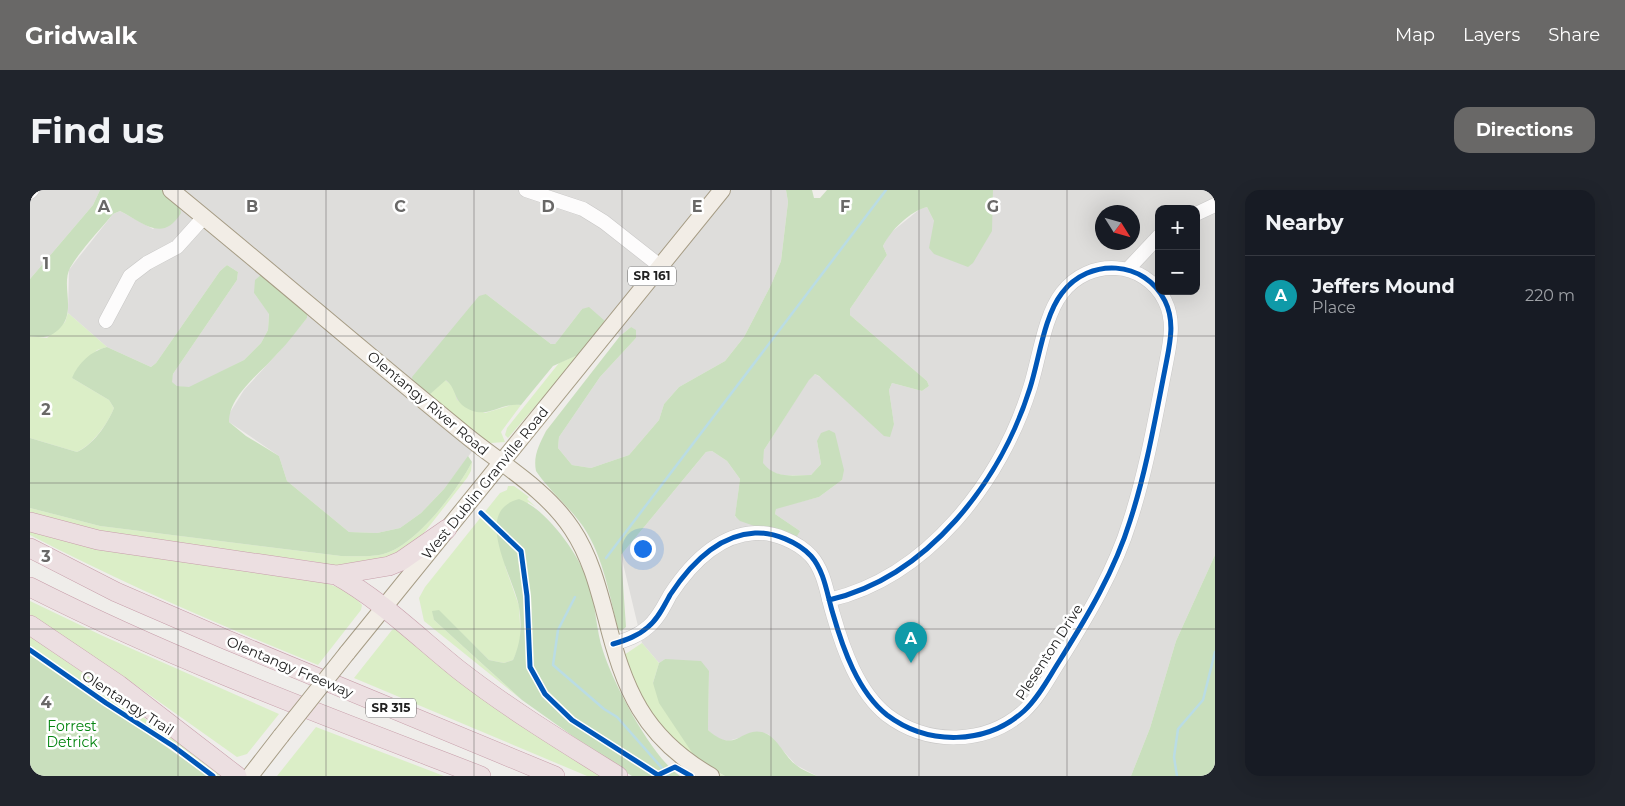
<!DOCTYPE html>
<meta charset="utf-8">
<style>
:root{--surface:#171b24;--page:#20242c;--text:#f1f3f6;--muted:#9ea1a6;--line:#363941;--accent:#696867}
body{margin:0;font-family:Montserrat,sans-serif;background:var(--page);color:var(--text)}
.controls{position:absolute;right:15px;top:15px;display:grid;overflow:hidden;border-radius:10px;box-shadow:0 5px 20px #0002}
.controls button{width:45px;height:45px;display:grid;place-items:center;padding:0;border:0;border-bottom:1px solid var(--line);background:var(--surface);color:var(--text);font:25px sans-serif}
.compass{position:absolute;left:1065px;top:15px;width:45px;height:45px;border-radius:50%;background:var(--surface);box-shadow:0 5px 20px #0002;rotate:127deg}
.you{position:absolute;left:612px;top:358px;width:18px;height:18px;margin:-12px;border:4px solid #fff;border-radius:50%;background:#1a73e8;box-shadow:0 0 0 8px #1a73e833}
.badge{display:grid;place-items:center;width:32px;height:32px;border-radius:50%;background:var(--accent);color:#fff;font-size:16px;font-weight:700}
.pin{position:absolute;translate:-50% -41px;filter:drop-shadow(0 1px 2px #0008)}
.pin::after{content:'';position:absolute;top:26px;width:18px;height:15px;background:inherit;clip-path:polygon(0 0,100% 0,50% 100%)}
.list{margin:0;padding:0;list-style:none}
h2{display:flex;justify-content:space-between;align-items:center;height:65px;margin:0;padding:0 20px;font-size:21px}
h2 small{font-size:16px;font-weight:400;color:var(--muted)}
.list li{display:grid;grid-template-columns:32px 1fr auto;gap:15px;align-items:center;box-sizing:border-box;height:80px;padding:0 20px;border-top:1px solid var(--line)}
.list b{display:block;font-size:19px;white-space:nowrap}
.list p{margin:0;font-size:16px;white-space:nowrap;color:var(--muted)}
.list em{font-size:16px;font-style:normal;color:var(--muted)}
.map{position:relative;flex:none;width:1185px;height:586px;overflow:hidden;border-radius:15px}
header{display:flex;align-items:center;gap:30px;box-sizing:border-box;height:70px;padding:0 25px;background:var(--accent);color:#fff}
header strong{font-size:24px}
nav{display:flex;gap:28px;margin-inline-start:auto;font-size:18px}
.intro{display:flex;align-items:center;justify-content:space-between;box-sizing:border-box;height:120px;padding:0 30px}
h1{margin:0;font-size:35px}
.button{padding:12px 22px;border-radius:15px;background:var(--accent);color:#fff;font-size:18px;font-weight:700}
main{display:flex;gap:30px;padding:0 30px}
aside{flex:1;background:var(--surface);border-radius:15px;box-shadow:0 5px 20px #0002}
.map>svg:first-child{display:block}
</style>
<header>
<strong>Gridwalk</strong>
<nav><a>Map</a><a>Layers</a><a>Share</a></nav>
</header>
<div class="intro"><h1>Find us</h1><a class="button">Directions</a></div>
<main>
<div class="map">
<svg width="1185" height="586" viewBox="0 0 1185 586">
<rect width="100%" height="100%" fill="#efedea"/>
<!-- residential -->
<path fill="#dedddb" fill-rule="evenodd" d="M0 0H70L63 15 0 89Z
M133 0H756L758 12 751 71 741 95 714 147 695 171 649 197 634 214 629 230 599 265 561 278 542 275 528 258 529 247 570 187 606 148 601 137 590 146 575 131 552 119 525 154H521L456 104 452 248 414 299 391 323 370 338 347 343 319 342 257 291 249 266 199 232V224L214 200 247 164 277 128 224 103 239 123 238 140 231 153 214 170 159 198 147 196 141 192 143 184 207 90 208 82 197 75 190 81 126 173 121 177 77 157 38 123 39 80 45 72 83 24 90 21 123 39 149 13Z
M963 0H1185V365L1146 451 1120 538 1101 586H787L766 575 738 544 729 542 698 551 688 549 678 540 679 481 635 469 629 473 612 453 591 365 676 262 682 261 697 271 710 289 705 327 770 341 745 324 746 318 789 307 812 290 787 251 791 274 781 285H753L740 282 732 273 734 260 779 189 785 184 864 234 859 200 862 193 892 201 899 196 897 191 820 125V119L857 65 853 56 859 44 890 19 897 17 904 31 962 12ZM1129 19H1166V101H1129ZM1072 22H1102V52H1072Z"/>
<!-- grass -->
<path fill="#dbeec7" d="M38 123 77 157 67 160 42 188 79 210 84 218C77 235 63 254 47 262L0 248V146L17 148 35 132Z
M550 164 478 248 475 245 477 238 529 173Z
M415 190 423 196 427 210 455 223 485 214 491 215 471 242 475 252 461 253 452 248 399 205Z
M442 272 441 281 437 288 383 357 374 364 314 378 281 371 123 353 0 326V318L70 336 311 366C323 366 337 367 349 365 383 360 427 301 442 272Z
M478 296H484L499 307 497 309 506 317 498 312 475 376 489 416 491 453 483 470 474 473 459 470 409 421H403L404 430 492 510 394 431 389 408 395 397 451 327 459 333H465L454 323 470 303 477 300Z
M0 338 290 391C305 396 322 402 332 415L331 420 288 475C190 435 94 394 0 345Z
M0 411 73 446 249 524 217 564 207 567 90 484 0 428Z
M368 438 577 586H557L324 488 362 440Z
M0 446 49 480 193 586 185 585 0 456Z
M612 453 629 473 623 493 677 577 695 586H689L659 567 617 522 594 465Z
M286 537 414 586H247Z"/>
<!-- forest -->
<path fill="#c9dfbd" d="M70 0H133L149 13 151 23C133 53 113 33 90 21L83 24C69 41 51 59 40 78 31 96 46 120 31 137 21 148 14 148 0 146V89L63 15Z
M756 0H782L784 8H790L797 0H963L962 41 943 73 938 77 904 64 899 58 904 31 897 17C880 21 860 41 853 56L857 65 820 119V125L897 191 899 196 892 201 862 193 859 200 864 234 860 247 854 246 789 186 785 184 779 190 734 260 733 273C745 289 762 285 781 285L791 274 787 251 791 243 799 240 805 243 814 280 812 290 789 307 746 319 745 324 770 341 767 346 760 348 710 331 705 326 710 289 697 271 682 261 676 262 591 365 596 437 591 441 588 439C579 403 572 360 549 331 535 313 518 299 506 281 503 266 509 255 516 241L590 146 601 137 606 140V148L570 187 529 247 528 258 542 275 561 278 599 265 629 230 634 214 649 197 695 171 714 147 741 95 751 71 758 12Z
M197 75 208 82 207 90 143 184 142 192 147 196 159 197 214 170 231 153 238 140 239 124 224 103 225 90 232 84 277 122V128C267 140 258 153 247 164 231 183 199 205 199 232L216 246 249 266 257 291 319 342 347 343 370 338 391 323 414 299 438 266 442 272C427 301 383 360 349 365 337 367 323 366 311 366L70 336 0 318V248L47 262C63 255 77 235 84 218L79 210 42 188C48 173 61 161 77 157L121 177 126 173 190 81Z
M456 104 521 154H525L552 119 559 117 575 131 550 164 523 176 491 215C468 212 456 233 432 215 424 207 425 197 416 190L399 205 383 192 382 187 449 106Z
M489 309C517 319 550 366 559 394 566 416 566 440 573 461 584 495 621 566 650 586H602L582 574 492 510 404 430 402 421 409 420 459 470 474 473 483 470C491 452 492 437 489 417 484 387 441 321 489 309Z
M1185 365V586H1101L1120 538 1146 451Z
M0 462 178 586H0Z
M635 469 671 471 679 481 678 540C706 565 710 537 732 542 747 546 754 566 766 575 772 580 780 583 787 586H695L667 570 629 513 623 493 629 473Z"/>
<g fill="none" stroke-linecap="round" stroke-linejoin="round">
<!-- stream -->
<path stroke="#badce4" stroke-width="2.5" d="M576 368 856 0
M545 407 528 440 523 475 574 519 587 527 639 586
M1147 586 1144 567 1148 539 1173 510 1185 462"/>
<!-- minor casing -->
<g stroke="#c8c7c6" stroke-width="15">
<path id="minor" d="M496 0 553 19 574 32 630 76
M0 2 2 0
M1166 24 1185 15
M1099 78 1129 46
M76 131 100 86 117 73 147 57 174 27
M583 454C596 450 608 446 618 437 628 429 634 416 640 405 659 376 687 345 725 343 744 342 768 352 781 366 795 382 797 405 803 424 813 459 828 502 857 525 898 556 956 555 994 521 1009 507 1019 487 1030 470 1057 427 1085 380 1100 331 1116 282 1125 230 1135 179 1139 157 1146 133 1135 111 1115 70 1059 67 1032 103 1014 126 1009 170 1000 198 971 291 898 387 799 410"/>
</g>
<!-- major casing -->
<g stroke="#a69c85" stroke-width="18">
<path id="major" d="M141 0C239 80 334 162 432 242 469 273 515 298 542 339 560 366 568 397 576 427 594 499 613 547 681 586
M317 463 692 0
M220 586 251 546"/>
</g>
<!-- highway casing -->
<g stroke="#c79eaa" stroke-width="20">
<path id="highway" d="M0 332 68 350 306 385 359 376 371 371 417 339
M0 358 86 402 197 450 525 586
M306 385C351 410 389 448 429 480 479 519 535 553 588 586
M0 397C146 471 298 527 451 586
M0 435 89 495 207 586"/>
</g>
<!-- minor -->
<use href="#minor" stroke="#fdfcfc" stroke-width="14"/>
<!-- major -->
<use href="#major" stroke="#f2ede6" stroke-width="16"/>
<!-- highway -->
<use href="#highway" stroke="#ecdfe1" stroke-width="19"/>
<!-- major-bridge casing -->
<g stroke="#a69c85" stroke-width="18" stroke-linecap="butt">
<path id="major-bridge" d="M251 546 317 463"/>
</g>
<!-- major-bridge -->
<use href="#major-bridge" stroke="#f2ede6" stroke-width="16"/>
<!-- cycleway casing -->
<g stroke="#fff" stroke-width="8">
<path id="cycleway" d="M451 323 491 361 497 406 500 477 515 504 542 530 628 585 645 577 661 586
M583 454C596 450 608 446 618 437 628 429 634 416 640 405 659 376 687 345 725 343 744 342 768 352 781 366 795 382 797 405 803 424 813 459 828 502 857 525 898 556 956 555 994 521 1009 507 1019 487 1030 470 1057 427 1085 380 1100 331 1116 282 1125 230 1135 179 1139 157 1146 133 1135 111 1115 70 1059 67 1032 103 1014 126 1009 170 1000 198 971 291 898 387 799 410
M0 460 76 513 143 556 183 586"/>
</g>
<!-- cycleway -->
<use href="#cycleway" stroke="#0057b8" stroke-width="5"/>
</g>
<!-- grid -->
<path fill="none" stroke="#696867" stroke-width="1" stroke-opacity="0.55" d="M148 0V586M296 0V586M444 0V586M592 0V586M741 0V586M889 0V586M1037 0V586M0 146H1185M0 293H1185M0 439H1185"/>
<g text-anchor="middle" stroke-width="5" stroke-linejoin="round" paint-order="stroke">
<!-- shield labels -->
<g fill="#fff" stroke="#646464" stroke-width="1">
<rect x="598" y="76.5" width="48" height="19" rx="4"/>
<rect x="336" y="508.5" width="50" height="19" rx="4"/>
</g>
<g font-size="12" font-weight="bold" fill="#212121">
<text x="622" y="90">SR 161</text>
<text x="361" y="522">SR 315</text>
</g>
<!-- street labels -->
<g font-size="14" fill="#212121" stroke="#fff">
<text transform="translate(398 213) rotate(40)" y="5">Olentangy River Road</text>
<text transform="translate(455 293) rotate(-51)" y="5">West Dublin Granville Road</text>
<text transform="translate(1019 462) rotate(-57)" y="5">Plesenton Drive</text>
<text transform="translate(260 477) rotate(23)" y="5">Olentangy Freeway</text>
<text transform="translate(98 513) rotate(33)" y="5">Olentangy Trail</text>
</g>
<!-- park labels -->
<g font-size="14" fill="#048510" stroke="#fff">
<text x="42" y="541">Forrest<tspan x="42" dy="16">Detrick</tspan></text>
</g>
</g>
<g font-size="16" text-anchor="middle" font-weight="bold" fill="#696867" stroke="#fff" stroke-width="5" stroke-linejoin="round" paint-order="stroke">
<text x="74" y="22">A</text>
<text x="222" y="22">B</text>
<text x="370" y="22">C</text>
<text x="518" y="22">D</text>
<text x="667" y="22">E</text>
<text x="815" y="22">F</text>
<text x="963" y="22">G</text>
<text x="16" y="79">1</text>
<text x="16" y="225">2</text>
<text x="16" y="372">3</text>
<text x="16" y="518">4</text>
</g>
</svg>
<div class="controls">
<button>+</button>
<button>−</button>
</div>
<svg class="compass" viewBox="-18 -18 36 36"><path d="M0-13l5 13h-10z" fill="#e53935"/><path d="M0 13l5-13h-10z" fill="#9ea1a6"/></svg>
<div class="you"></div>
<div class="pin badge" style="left:881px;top:473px;background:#0f9aa8">A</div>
</div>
<aside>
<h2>Nearby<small></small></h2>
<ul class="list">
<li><span class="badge" style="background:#0f9aa8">A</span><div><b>Jeffers Mound</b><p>Place</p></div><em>220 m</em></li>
</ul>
</aside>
</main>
